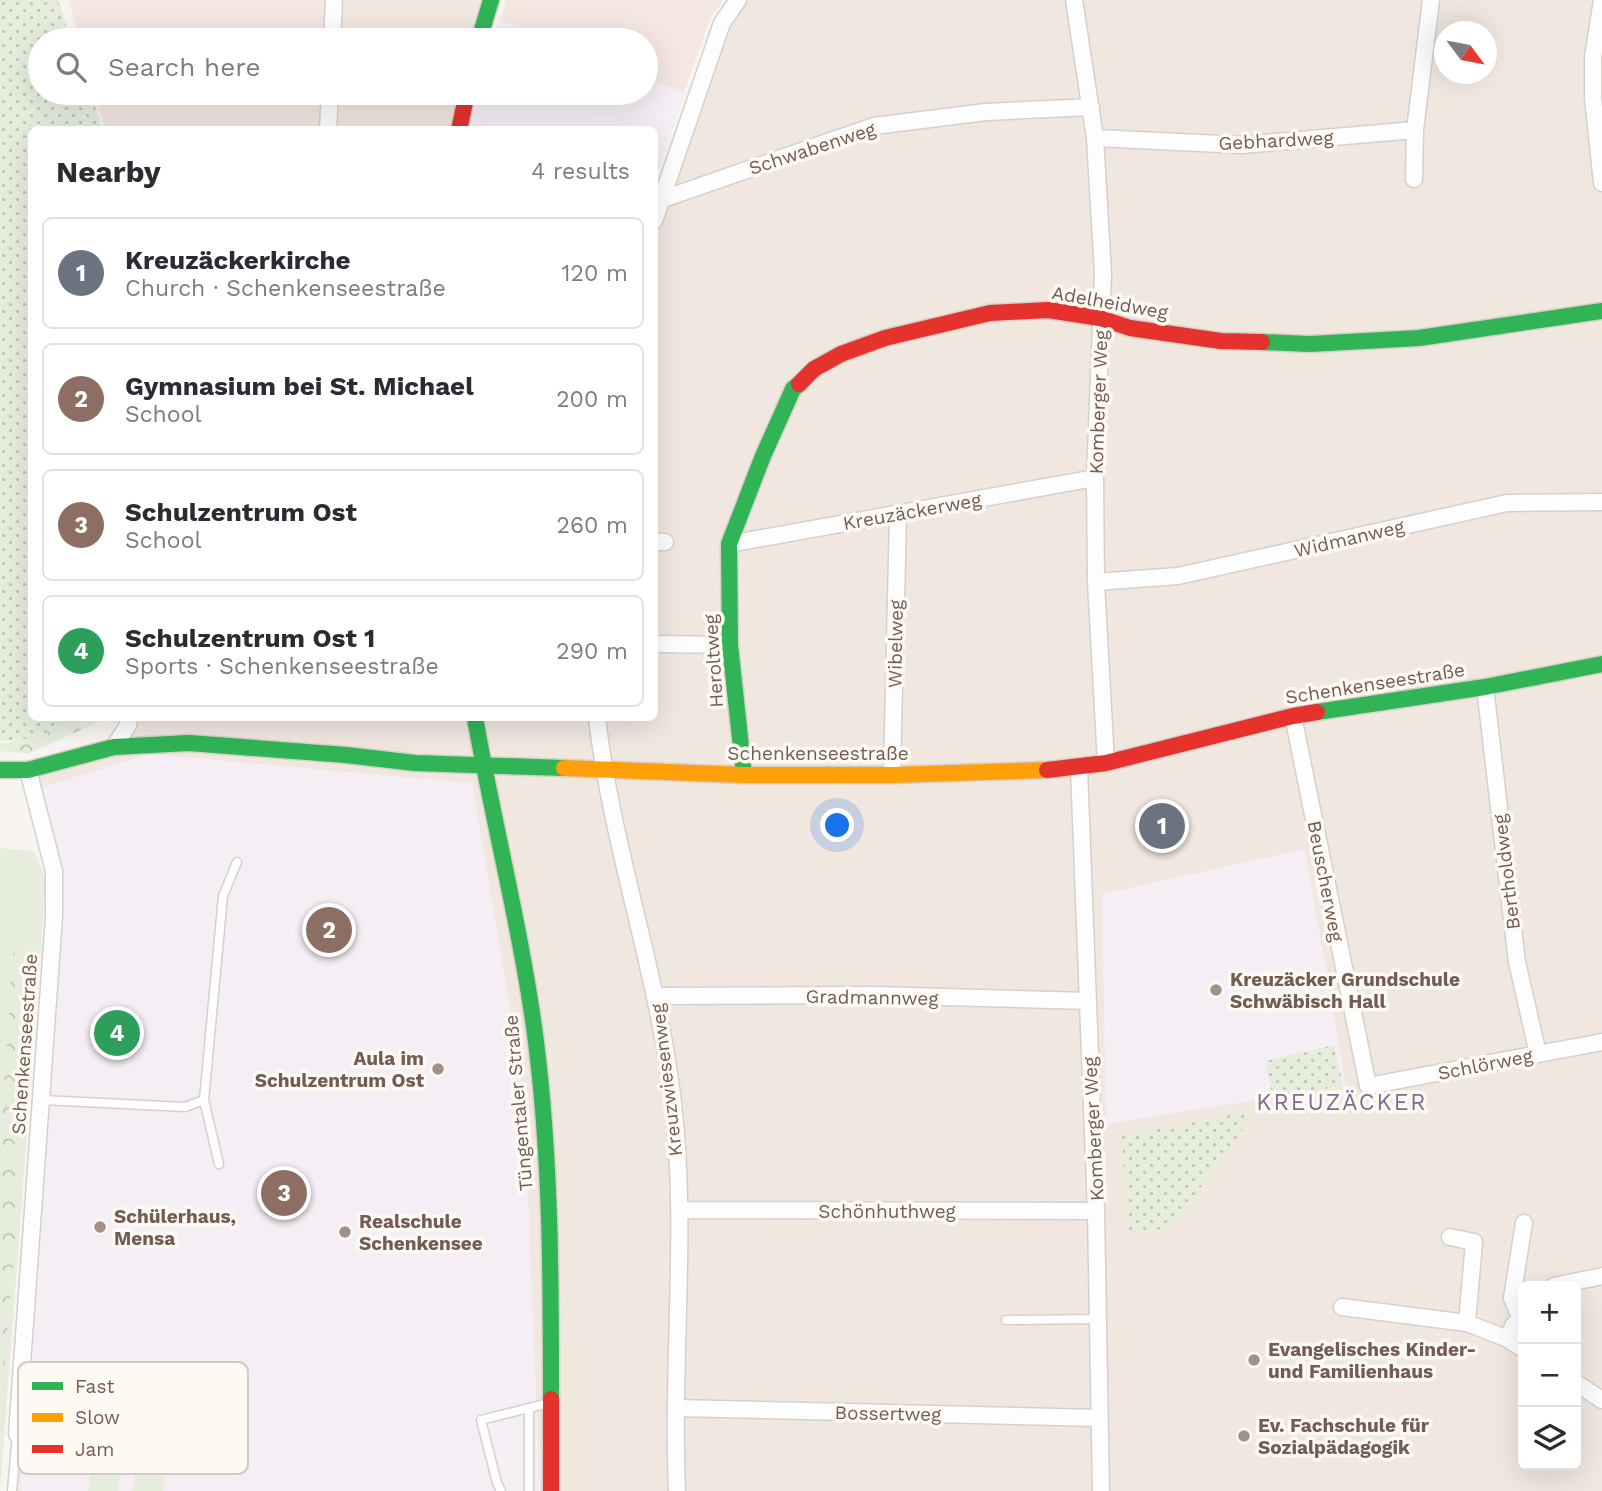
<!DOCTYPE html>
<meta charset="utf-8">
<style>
:root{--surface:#fff;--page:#f7f7f7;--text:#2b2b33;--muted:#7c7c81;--line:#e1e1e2;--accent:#b45309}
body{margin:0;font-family:"Work Sans",sans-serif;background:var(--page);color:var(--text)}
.controls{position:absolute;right:21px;bottom:21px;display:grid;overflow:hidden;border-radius:10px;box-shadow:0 7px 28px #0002}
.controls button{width:63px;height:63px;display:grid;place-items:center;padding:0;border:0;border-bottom:2px solid var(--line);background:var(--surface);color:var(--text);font:35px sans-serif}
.compass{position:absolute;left:1434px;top:21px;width:63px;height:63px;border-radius:50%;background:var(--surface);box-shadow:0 7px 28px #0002;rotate:122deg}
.you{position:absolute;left:838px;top:826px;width:24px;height:24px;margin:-18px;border:5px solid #fff;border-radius:50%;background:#1a73e8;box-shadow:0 0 0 10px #1a73e833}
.badge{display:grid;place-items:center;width:46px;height:46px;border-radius:50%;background:var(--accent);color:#fff;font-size:23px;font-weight:700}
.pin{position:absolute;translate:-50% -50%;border:4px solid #fff;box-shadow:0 2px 7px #0006}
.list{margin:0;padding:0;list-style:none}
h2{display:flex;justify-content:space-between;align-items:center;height:91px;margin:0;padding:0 28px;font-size:30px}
h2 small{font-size:23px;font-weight:400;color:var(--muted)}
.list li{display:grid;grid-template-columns:46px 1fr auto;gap:21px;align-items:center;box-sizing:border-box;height:112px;margin:0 14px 14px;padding:0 14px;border:2px solid var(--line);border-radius:10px}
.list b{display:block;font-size:26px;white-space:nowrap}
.list p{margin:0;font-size:23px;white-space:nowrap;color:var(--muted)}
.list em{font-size:23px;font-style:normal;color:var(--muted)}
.icon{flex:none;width:38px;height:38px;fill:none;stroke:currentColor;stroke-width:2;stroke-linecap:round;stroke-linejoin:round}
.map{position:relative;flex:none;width:1602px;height:1491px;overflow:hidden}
.search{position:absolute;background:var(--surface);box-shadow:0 7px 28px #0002;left:28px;top:28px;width:630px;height:77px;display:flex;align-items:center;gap:18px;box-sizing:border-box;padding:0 24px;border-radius:38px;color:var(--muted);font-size:26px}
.panel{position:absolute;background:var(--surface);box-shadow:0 7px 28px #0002;left:28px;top:126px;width:630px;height:595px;border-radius:10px}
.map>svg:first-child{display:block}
</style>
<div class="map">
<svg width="1602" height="1491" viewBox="0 0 1602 1491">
<defs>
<pattern id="forest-crowns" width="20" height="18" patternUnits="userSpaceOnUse" patternTransform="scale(1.75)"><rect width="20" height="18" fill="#e6eddc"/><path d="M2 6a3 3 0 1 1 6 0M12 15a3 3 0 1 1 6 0" fill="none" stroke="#bfc3b5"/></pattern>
<pattern id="park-dots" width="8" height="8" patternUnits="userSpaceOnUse" patternTransform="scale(1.75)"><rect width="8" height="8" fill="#e6eddc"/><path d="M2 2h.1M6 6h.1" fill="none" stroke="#bfc3b5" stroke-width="1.8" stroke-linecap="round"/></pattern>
</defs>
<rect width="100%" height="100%" fill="#f8f4f0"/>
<!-- residential -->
<path fill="#f0e7df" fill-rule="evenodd" d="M334 0H491L479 40H332Z
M738 0H1602V1491H16L54 871 28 770 114 747 129 718H654L655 221ZM1444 32H1486V74H1444ZM1523 1286H1576V1465H1523Z
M330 93H467L459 129 328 130Z"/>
<!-- commercial -->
<path fill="#f4e7e2" d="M69 0H334L332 40H80Z
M506 0H724L710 18 655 177 654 130H472L646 93V40H495Z
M95 93H330L328 129H105Z"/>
<!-- education -->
<path fill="#f5eef4" d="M500 20 552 40H494Z
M646 77 685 93 655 178 654 130H471L478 93H646Z
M149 754 472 783 524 1094 540 1491H20L57 911 56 866 43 787Z
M1305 849 1346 1086 1106 1124 1102 894Z"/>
<!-- grass -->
<path fill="#e6eddc" d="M0 848 34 851 46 881 0 1491Z
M139 1447 169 1452 163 1491H132Z
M91 1463 121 1467 118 1491H88Z"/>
<!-- forest -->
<path fill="url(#forest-crowns)" d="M54 718H107L28 754 0 751V743C19 744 40 730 54 718Z
M14 947H33L22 1093 17 1221 0 1414V1134Z"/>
<!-- park -->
<path fill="url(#park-dots)" d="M0 0H58L71 40H40V93H91L102 129 32 130V718H70C46 736 31 740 0 741Z
M1334 1045 1343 1085 1273 1100 1265 1061Z
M1257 1110 1171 1228 1128 1233 1122 1136Z"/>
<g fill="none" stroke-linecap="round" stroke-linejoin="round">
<!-- lane casing -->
<g stroke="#d5d0cb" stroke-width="11">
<path id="lane" d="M42 1100 185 1107 204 1100 223 896 237 862
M204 1100 219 1164
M1006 1320 1098 1319
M12 1491 17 1434 53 1439
M501 1491 497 1483 481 1420 549 1403
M529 1491V1410"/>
</g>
<!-- street casing -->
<g stroke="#d5d0cb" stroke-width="19">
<path id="street" d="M1074 0 1095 138 1103 273 1095 478 1096 582 1106 763
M1602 0 1593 57V98L1602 183
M332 40 334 0
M328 130 330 93
M1095 138 1242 145 1415 130
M1414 179 1415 130 1431 0
M663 199 874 126 986 112 1091 107
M654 221 722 23 738 0
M654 542H665
M729 544 1095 478
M1096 582 1178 576 1507 503 1602 502
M654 644 730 645
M1485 687 1517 962 1538 1054
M1293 716 1368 1086 1602 1042
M597 718C612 848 658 972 673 1103 688 1232 671 1362 677 1491
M114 747 128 725 129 718
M1079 768 1096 1211 1101 1491
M892 775 898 513
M657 996 872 995 1087 1001
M679 1210 1096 1211
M1450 1237 1474 1242 1467 1323
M1554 1286 1602 1276
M1342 1307 1467 1323 1508 1339 1513 1326 1523 1316
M1520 1317 1512 1298 1524 1223
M1508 1339 1523 1349
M1576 1383 1602 1400
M676 1408 1099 1418
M17 1434 54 917V871L28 770"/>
</g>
<!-- fast casing -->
<g stroke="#d6d0ca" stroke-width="19">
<path id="fast" d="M479 40 491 0
M1262 342 1310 344 1419 338 1602 311
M1317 712 1485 687 1602 664
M475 718C494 826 522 933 536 1042 551 1161 551 1280 551 1399
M0 770H28L114 747 189 743 346 755 415 763 564 768
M744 775 730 645 729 544 763 456 793 389 799 384"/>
</g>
<!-- slow casing -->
<g stroke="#d6d0ca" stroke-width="19">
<path id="slow" d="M564 768 744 775H892L1047 770"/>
</g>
<!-- jam casing -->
<g stroke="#d6d0ca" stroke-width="19">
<path id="jam" d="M459 130 467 93
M799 384 814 369 841 354 885 338 990 313 1048 310 1100 318 1130 328 1221 341 1262 342
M1047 770 1106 763 1293 716 1317 712
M551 1399V1491"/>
</g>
<!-- lane -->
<use href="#lane" stroke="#fefdfd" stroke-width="8"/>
<!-- street -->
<use href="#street" stroke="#fefdfd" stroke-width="16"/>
<!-- fast -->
<use href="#fast" stroke="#30b455" stroke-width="16"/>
<!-- slow -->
<use href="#slow" stroke="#ff9f0a" stroke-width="16"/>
<!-- jam -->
<use href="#jam" stroke="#e5322d" stroke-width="16"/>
</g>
<!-- markers -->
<g fill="#a29189" stroke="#fdf9f3" stroke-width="2.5">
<circle cx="1216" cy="990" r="7"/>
<circle cx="438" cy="1069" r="7"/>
<circle cx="100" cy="1227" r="7"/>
<circle cx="345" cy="1232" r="7"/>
<circle cx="1254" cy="1360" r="7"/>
<circle cx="1244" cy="1436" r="7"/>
</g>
<g text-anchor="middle" stroke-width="7" stroke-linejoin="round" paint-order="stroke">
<!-- street labels -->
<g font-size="19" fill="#745c52" stroke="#fdf9f3">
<text transform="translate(1276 140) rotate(-3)" y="7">Gebhardweg</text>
<text transform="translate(812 148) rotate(-18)" y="7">Schwabenweg</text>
<text transform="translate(1110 302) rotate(10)" y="7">Adelheidweg</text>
<text transform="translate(1098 402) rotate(-88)" y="7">Komberger Weg</text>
<text transform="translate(912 511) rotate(-10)" y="7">Kreuzäckerweg</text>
<text transform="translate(1349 538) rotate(-13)" y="7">Widmanweg</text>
<text transform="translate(895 644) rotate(-89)" y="7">Wibelweg</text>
<text transform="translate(713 661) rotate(-94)" y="7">Heroltweg</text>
<text transform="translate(1375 683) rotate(-9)" y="7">Schenkenseestraße</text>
<text x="818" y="760">Schenkenseestraße</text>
<text transform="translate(1506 872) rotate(-97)" y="7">Bertholdweg</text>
<text transform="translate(1326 881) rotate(79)" y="7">Beuscherweg</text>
<text transform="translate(872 997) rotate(1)" y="7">Gradmannweg</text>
<text transform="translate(24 1044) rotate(-86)" y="7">Schenkenseestraße</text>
<text transform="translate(1485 1064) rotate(-11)" y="7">Schlörweg</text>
<text transform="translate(666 1080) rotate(-97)" y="7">Kreuzwiesenweg</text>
<text transform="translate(518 1103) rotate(-95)" y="7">Tüngentaler Straße</text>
<text transform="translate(1093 1129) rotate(-93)" y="7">Komberger Weg</text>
<text x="887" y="1218">Schönhuthweg</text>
<text transform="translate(888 1413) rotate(1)" y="7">Bossertweg</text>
</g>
<!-- poi labels -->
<g font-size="19" font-weight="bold" fill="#745c52" stroke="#fdf9f3" text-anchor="start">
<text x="1230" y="986">Kreuzäcker Grundschule<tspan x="1230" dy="22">Schwäbisch Hall</tspan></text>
<text x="424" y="1065" text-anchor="end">Aula im<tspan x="424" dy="22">Schulzentrum Ost</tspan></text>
<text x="114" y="1223">Schülerhaus,<tspan x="114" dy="22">Mensa</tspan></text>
<text x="359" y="1228">Realschule<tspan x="359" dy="22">Schenkensee</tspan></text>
<text x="1268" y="1356">Evangelisches Kinder-<tspan x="1268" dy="22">und Familienhaus</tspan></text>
<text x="1258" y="1432">Ev. Fachschule für<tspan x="1258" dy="22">Sozialpädagogik</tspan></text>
</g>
<!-- quarter labels -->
<g font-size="23" letter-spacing="2" fill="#816a8e" stroke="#fdf9f3">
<text x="1342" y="1110">KREUZÄCKER</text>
</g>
</g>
<!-- legend -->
<rect x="18" y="1362" width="230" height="112" rx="10" fill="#fdf9f3" stroke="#d4cac3" stroke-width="2"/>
<rect x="32" y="1382" width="31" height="8" fill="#30b455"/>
<rect x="32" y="1413" width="31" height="9" fill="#ff9f0a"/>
<rect x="32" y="1445" width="31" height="8" fill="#e5322d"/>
<g font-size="19" fill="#745c52">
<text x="75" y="1393">Fast</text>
<text x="75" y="1424">Slow</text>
<text x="75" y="1456">Jam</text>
</g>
</svg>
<div class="controls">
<button>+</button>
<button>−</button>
<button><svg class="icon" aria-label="layers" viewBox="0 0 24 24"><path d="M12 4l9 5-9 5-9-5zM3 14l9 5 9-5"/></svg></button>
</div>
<svg class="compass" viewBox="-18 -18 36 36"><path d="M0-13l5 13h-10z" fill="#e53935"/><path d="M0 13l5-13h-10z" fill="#7c7c81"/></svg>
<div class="you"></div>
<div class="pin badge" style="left:1162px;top:826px;background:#6b7280">1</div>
<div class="pin badge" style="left:329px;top:930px;background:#8d6e63">2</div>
<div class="pin badge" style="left:284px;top:1193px;background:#8d6e63">3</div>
<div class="pin badge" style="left:117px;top:1033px;background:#2e9e5b">4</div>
<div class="search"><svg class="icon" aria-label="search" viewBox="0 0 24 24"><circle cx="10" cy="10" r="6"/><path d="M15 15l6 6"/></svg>Search here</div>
<section class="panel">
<h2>Nearby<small>4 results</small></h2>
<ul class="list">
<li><span class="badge" style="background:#6b7280">1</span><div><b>Kreuzäckerkirche</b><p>Church · Schenkenseestraße</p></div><em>120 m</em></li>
<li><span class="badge" style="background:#8d6e63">2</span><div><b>Gymnasium bei St. Michael</b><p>School</p></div><em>200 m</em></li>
<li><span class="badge" style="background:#8d6e63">3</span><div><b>Schulzentrum Ost</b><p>School</p></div><em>260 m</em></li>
<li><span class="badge" style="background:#2e9e5b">4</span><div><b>Schulzentrum Ost 1</b><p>Sports · Schenkenseestraße</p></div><em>290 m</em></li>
</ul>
</section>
</div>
